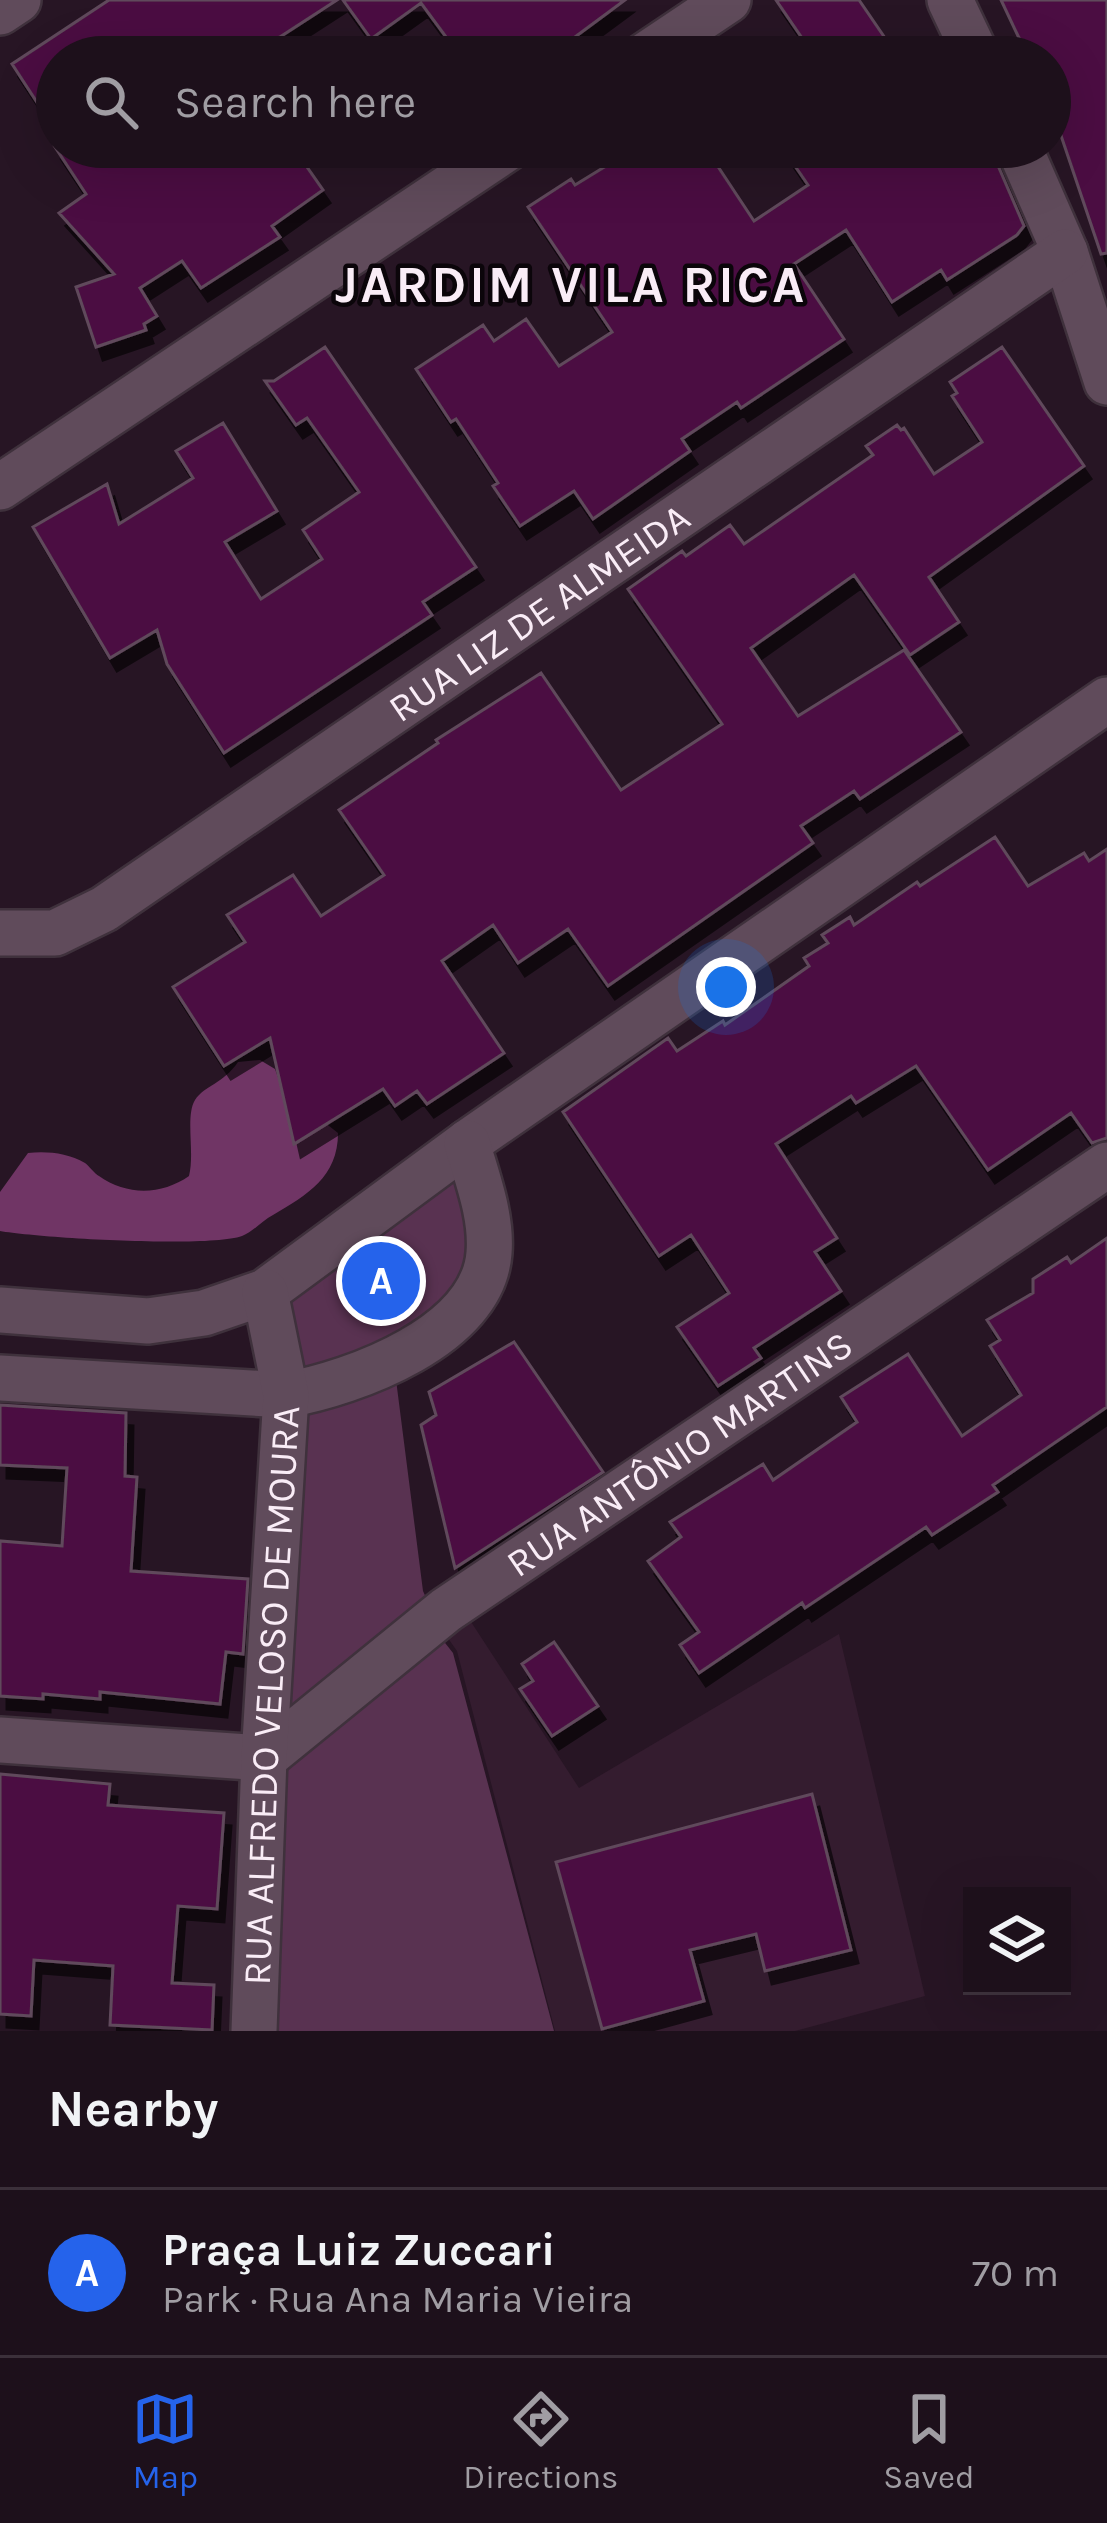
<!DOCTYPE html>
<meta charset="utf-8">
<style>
:root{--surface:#1d101b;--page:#2a1e28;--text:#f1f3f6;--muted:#a09da3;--line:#3b303a;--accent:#2563eb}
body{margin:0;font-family:Karla,sans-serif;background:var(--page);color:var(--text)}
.controls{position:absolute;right:36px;bottom:36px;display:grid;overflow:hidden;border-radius:0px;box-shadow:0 12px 48px #0002}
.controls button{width:108px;height:108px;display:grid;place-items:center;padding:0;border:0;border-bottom:3px solid var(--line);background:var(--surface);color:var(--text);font:60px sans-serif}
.you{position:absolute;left:726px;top:987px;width:42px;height:42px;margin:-30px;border:9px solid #fff;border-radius:50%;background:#1a73e8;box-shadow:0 0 0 18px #1a73e833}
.badge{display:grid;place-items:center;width:78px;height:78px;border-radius:50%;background:var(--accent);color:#fff;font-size:39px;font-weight:700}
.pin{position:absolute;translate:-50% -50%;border:6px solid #fff;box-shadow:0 3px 12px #0006}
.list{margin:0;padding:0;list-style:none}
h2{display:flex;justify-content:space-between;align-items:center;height:156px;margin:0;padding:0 48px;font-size:51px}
h2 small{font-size:39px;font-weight:400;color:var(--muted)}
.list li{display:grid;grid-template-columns:78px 1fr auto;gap:36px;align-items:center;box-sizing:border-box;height:168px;padding:0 48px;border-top:3px solid var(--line)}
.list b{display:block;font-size:45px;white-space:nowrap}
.list p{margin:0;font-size:39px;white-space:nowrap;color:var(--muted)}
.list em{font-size:39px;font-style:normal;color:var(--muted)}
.icon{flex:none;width:66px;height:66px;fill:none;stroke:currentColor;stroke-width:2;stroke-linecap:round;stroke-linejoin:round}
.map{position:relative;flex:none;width:1107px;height:2031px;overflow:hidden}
.search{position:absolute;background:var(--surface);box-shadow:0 12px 48px #0002;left:36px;right:36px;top:36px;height:132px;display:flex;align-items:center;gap:30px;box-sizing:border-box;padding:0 42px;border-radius:66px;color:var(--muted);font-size:45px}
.sheet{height:324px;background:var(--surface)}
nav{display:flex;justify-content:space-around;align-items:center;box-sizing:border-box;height:168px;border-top:3px solid var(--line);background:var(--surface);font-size:33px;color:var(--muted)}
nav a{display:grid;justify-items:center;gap:6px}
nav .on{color:var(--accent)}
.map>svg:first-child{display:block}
</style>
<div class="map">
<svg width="1107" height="2031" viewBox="0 0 1107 2031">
<defs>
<filter id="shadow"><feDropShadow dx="7" dy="13" stdDeviation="0" flood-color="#0009"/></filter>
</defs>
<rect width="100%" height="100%" fill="#271524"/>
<!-- built -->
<path fill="#341c2f" d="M462 1608 579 1788 839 1634 925 1996 795 2031H555L457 1651 438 1624Z"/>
<!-- green -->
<path fill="#593251" d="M462 1159 477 1215 458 1305 294 1383 274 1294Z
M394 1364 423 1591 438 1624 431 1625 453 1653 554 2031H268L292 1400Z"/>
<!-- forest -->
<path fill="#703565" d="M260 1060 275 1069 282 1089 338 1133C338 1177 307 1195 273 1215 263 1220 253 1232 242 1236 208 1248 40 1238 0 1231V1192L28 1153C47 1151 68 1153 85 1163 88 1165 95 1174 99 1176 127 1196 162 1195 189 1176 195 1153 185 1116 195 1100 205 1085 223 1084 238 1062Z"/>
<!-- building -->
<path fill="#4b1142" stroke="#604a5b" stroke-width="3" filter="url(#shadow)" d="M109 0H337L249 57H57V133L12 64Z
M343 0H625L548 57H532L520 41 498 57H491L480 42 460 56 421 3 371 39Z
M776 0H859L898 57H815Z
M1001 0H1107V253L1101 254 1050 103V57H1028Z
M55 147H293L323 190 272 226 280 237 201 288 182 261 140 288 157 316 144 324 146 330 96 347 76 287 114 274 59 213 86 194Z
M637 147H705L754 221 808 185 782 147H990L1024 226 1017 235 947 280 941 270 892 302 846 230 794 264 844 339 741 408 737 402 682 439 690 451 593 519 574 491 520 526 493 486 498 483 456 419 451 422 416 369 483 325 494 341 526 319 559 366 612 332 528 207 571 179 575 185Z
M325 347 476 567 423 602 432 615 224 753 167 664 157 630 110 658 33 527 107 484 119 524 193 478 176 451 223 423 277 511 225 542 261 599 322 559 303 530 359 492 307 418 296 425 265 381H274Z
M1002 347 1084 466 929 577 959 622 910 655 854 575 751 648 798 716 904 650 961 732 860 799 854 791 801 826 813 843 608 986 568 929 518 963 493 925 442 961 504 1053 427 1104 417 1091 395 1106 383 1089 294 1144 270 1038 224 1066 173 987 245 942 227 915 293 875 321 916 384 875 339 810 438 743 436 740 541 673 621 790 722 724 628 589 682 551 686 556 730 525 744 544 873 455 866 446 897 425 901 430 904 428 934 474 982 442 952 396 957 393 950 382Z
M995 837 1028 886 1084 853 1089 861 1107 849V1138L1092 1143 1071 1113 988 1170 916 1066 856 1103 851 1096 776 1144 837 1238 815 1252 841 1291 754 1348 761 1358 718 1386 677 1327 729 1293 691 1235 659 1256 563 1112 668 1038 677 1051 723 1021 725 1025 809 966 804 958 828 943 822 935 850 917 854 925 917 882 920 886Z
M1107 1238V1407L993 1485 998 1492 932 1535 926 1527 805 1608 802 1603 699 1673 680 1645 699 1632 648 1561 681 1537 670 1522 763 1464 773 1480 857 1422 841 1397 908 1354 962 1436 1021 1395 990 1346 1000 1340 987 1320 1033 1293V1279L1067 1257 1071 1263Z
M514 1342 603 1472 455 1568 421 1425 436 1415 429 1392Z
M0 1405 126 1413 125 1476 137 1477 131 1571 248 1579 243 1654 226 1652 220 1704 100 1692V1699L43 1694V1699L0 1696V1541L62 1546 67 1468 0 1465Z
M554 1642 598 1706 552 1736 520 1689 533 1681 522 1664Z
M0 1774 110 1784 108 1805 224 1813 217 1909 178 1906 172 1983 214 1985 212 2030 110 2025 113 1966 34 1960 31 2016 0 2014Z
M812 1794 851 1950 765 1971 756 1934 690 1950 704 2001 602 2029 556 1862Z"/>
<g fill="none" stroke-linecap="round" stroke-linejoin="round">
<!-- minor casing -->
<g stroke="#3f313c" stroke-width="50">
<g id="minor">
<path d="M950 0 977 57"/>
<path d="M0 12 18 0"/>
<path d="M643 57 728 0"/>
<path d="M1019 147 1065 252 1107 382"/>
<path d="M0 487 509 147"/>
<path id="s1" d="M0 933H55L104 909 1065 252"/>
<path d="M0 1310 148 1321 204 1313 265 1292 467 1143 1107 700"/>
<path d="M0 1378 286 1395C354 1383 483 1336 489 1253 492 1216 477 1178 467 1143"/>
<path id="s2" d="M0 1740 264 1758 446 1610 1107 1165"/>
<path id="s3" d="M254 2031 264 1758 286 1395 265 1292"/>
</g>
</g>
<!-- minor -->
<use href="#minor" stroke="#604b5b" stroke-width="45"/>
</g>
<g text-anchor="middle" stroke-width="9" stroke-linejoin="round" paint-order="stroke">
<!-- street labels -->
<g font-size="39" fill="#f9ecf6" stroke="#0b050a">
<text dy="14" stroke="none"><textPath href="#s1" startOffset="636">RUA LIZ DE ALMEIDA</textPath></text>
<text dy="14" stroke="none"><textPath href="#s2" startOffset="780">RUA ANTÔNIO MARTINS</textPath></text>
<text dy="14" stroke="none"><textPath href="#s3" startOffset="336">RUA ALFREDO VELOSO DE MOURA</textPath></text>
</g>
<!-- district labels -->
<g font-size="51" font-weight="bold" letter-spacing="3" fill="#f9ecf6" stroke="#0b050a">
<text x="571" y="302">JARDIM VILA RICA</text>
</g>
</g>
</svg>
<div class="controls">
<button><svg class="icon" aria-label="layers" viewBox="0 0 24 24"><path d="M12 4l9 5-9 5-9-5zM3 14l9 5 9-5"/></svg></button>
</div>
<div class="you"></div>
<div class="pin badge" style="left:381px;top:1281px">A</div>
<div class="search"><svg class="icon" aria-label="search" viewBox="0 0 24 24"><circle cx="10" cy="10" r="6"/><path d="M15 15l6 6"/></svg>Search here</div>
</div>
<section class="sheet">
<h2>Nearby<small></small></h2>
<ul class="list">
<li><span class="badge">A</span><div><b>Praça Luiz Zuccari</b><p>Park · Rua Ana Maria Vieira</p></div><em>70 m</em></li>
</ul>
</section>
<nav>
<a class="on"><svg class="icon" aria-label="map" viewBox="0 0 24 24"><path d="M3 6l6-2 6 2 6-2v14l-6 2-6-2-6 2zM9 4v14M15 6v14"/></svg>Map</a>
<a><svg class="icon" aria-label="directions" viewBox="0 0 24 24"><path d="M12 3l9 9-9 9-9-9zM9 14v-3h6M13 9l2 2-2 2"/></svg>Directions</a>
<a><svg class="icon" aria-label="saved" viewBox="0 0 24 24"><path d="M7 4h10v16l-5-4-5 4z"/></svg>Saved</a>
</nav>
